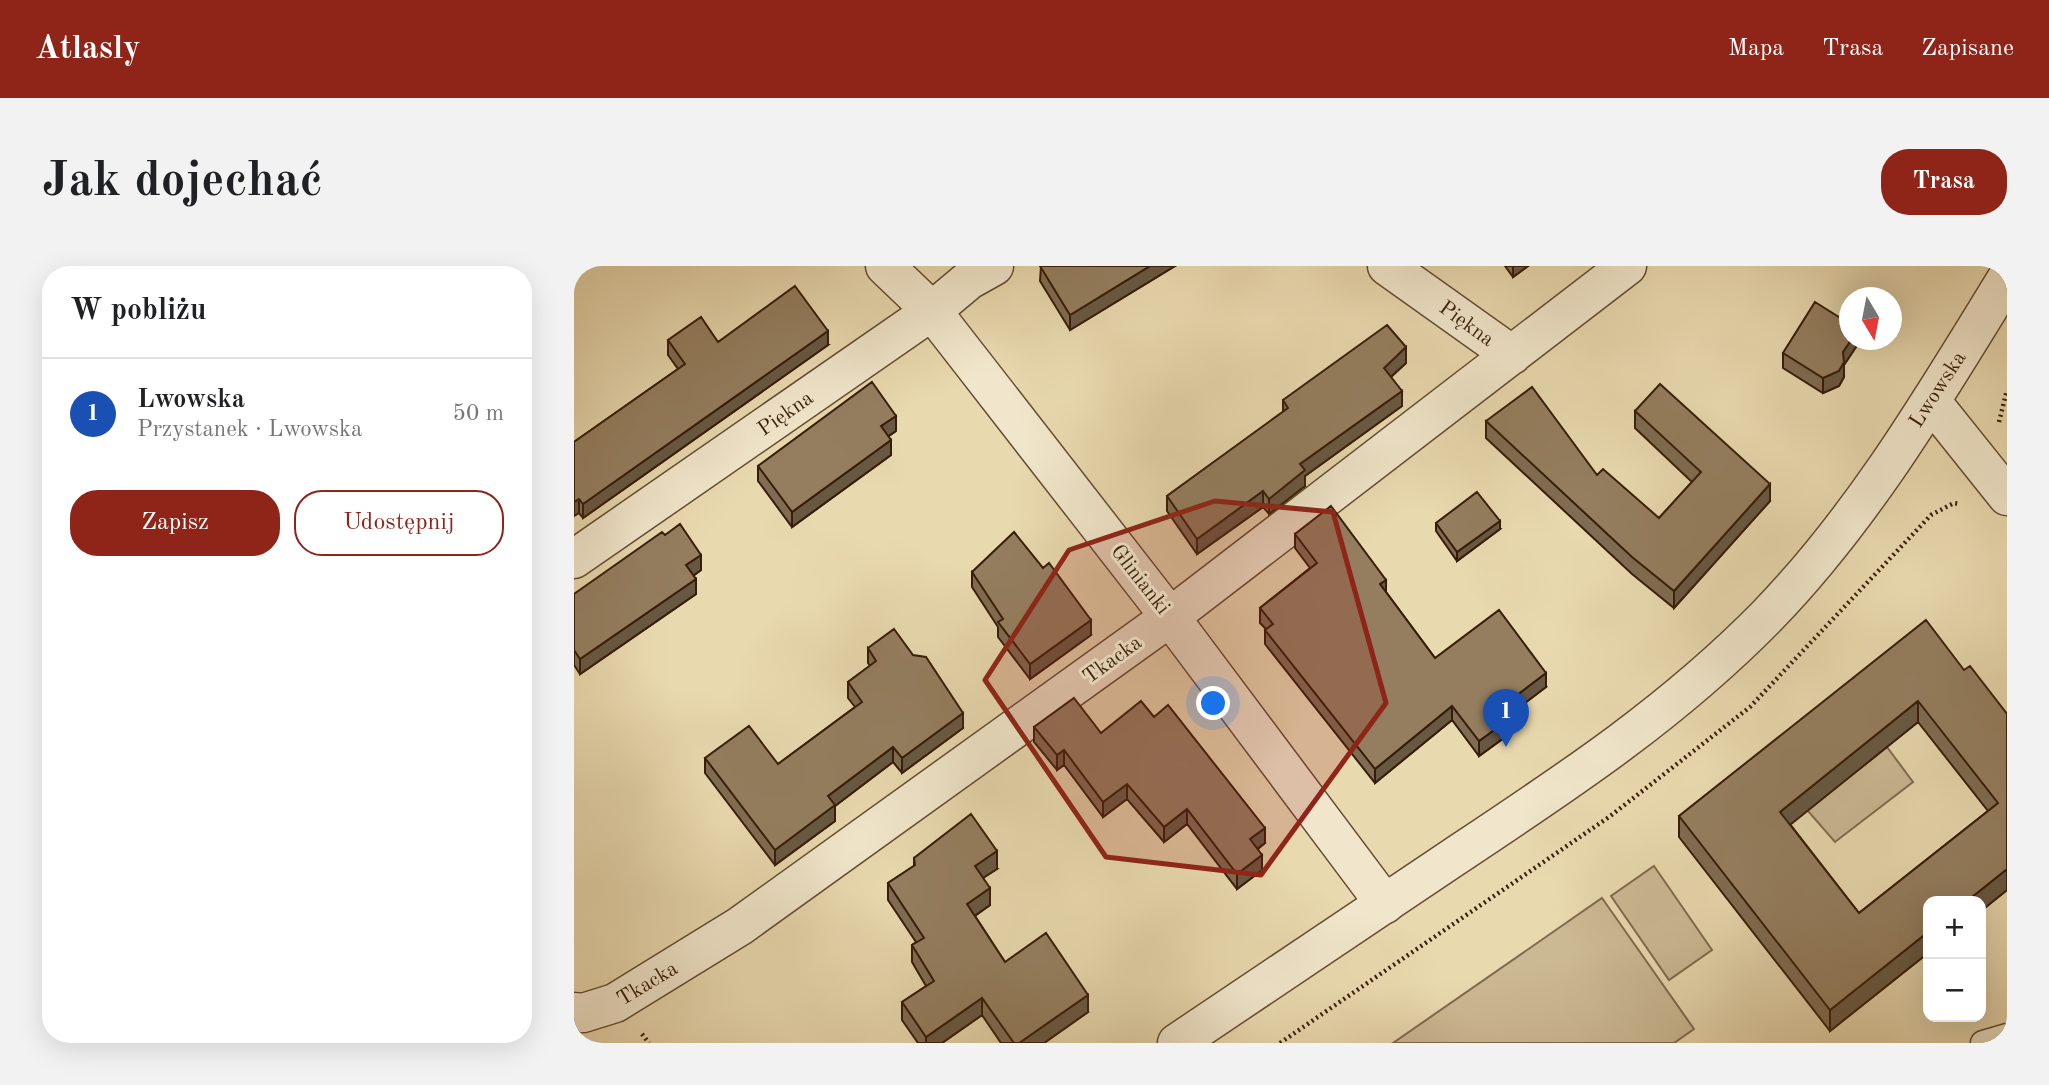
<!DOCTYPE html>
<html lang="pl">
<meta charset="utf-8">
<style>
:root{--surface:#fff;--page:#f2f2f2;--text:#202124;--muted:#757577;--line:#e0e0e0;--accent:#8f2418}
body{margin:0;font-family:"Old Standard TT",serif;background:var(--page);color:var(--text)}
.controls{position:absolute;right:21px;bottom:21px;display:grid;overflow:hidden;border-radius:14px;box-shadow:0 7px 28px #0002}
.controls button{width:63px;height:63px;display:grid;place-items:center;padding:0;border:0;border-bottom:2px solid var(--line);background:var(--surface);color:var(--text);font:35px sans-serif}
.compass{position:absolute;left:1265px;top:21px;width:63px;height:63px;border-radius:50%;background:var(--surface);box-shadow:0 7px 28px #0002;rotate:170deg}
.you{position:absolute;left:640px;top:438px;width:24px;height:24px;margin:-18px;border:5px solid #fff;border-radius:50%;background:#1a73e8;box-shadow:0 0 0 10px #1a73e833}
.badge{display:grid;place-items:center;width:46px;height:46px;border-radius:50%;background:var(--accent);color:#fff;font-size:23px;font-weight:700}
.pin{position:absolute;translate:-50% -58px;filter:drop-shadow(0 2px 4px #0008)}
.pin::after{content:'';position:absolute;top:37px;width:24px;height:21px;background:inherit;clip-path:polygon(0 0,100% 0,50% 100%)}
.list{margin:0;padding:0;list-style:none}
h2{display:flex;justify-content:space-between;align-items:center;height:91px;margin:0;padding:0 28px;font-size:30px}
h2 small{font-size:23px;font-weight:400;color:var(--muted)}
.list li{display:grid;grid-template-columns:46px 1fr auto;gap:21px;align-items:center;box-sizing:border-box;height:112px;padding:0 28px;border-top:2px solid var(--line)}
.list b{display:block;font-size:26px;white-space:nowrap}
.list p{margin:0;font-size:23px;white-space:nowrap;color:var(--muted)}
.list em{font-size:23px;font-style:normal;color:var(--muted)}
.actions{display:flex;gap:14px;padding:21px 28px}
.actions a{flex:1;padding:16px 0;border:2px solid var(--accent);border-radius:28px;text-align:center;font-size:24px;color:var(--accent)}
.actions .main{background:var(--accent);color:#fff}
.map{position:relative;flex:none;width:1433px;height:777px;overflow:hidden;border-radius:28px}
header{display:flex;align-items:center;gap:42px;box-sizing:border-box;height:98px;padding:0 35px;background:var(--accent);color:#fff}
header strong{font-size:33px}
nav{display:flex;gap:38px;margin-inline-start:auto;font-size:24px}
.intro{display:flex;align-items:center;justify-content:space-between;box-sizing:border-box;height:168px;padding:0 42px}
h1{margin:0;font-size:49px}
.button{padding:18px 32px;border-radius:28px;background:var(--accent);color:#fff;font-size:24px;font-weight:700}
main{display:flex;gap:42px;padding:0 42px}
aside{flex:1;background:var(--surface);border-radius:28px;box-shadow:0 7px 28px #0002}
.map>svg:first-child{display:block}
</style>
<header>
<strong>Atlasly</strong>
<nav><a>Mapa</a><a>Trasa</a><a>Zapisane</a></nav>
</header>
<div class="intro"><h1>Jak dojechać</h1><a class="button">Trasa</a></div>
<main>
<aside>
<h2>W pobliżu<small></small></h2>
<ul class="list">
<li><span class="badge" style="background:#1a4fb4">1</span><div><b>Lwowska</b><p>Przystanek · Lwowska</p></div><em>50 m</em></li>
</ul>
<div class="actions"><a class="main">Zapisz</a><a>Udostępnij</a></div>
</aside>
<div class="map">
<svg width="1433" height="777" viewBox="0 0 1433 777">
<rect width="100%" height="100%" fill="#e9d9af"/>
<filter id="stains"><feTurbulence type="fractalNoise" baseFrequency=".00286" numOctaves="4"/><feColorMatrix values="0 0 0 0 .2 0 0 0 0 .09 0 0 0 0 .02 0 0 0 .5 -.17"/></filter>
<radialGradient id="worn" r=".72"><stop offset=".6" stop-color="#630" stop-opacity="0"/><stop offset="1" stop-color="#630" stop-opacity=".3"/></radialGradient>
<!-- green -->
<path fill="#cbb993" stroke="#816a4e" stroke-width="2" d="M1313 481 1339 516 1261 576 1233 544Z
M1080 600 1138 684 1095 714 1037 630Z
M1028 632 1120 763 1100 777H819Z"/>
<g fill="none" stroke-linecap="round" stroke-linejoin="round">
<!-- service casing -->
<g stroke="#644b32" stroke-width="27">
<path id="service" d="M1409 777 1433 770"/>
</g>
<!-- minor casing -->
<g stroke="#644b32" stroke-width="41">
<path id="minor" d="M311 0 358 45 596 351 811 638
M813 0 938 89
M1357 135 1433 230
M0 293 358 45 395 14 420 0
M0 746 9 747 41 737 166 660 596 351 1053 0"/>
</g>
<!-- tertiary casing -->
<g stroke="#644b32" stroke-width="41">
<path id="tertiary" d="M603 777C695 715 788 653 880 591 993 516 1098 447 1194 349 1290 250 1361 129 1433 12"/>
</g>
<!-- path -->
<path stroke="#371c08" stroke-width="4.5" stroke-dasharray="2 3.5" stroke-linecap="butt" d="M1425 156 1433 124
M68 768 75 777
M706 777 1035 551 1176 441 1357 249 1380 237 1386 238"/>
<!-- service -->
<use href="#service" stroke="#f1e6cb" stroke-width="24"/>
<!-- minor -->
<use href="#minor" stroke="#f1e6cb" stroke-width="38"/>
<!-- tertiary -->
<use href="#tertiary" stroke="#f1e6cb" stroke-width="38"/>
</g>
<!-- wall -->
<path fill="#7f6c52" stroke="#371c08" stroke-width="2" fill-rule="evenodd" d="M467 0H601L496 64 466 15Z
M931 0H954L939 11Z
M94 74 254 79 9 252 5 247 0 176 104 103 94 89Z
M1284 74V78L1270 99V111L1265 120 1249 127 1209 102V87Z
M832 97 817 111 828 140 731 210V220L695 248 689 241 623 288 593 245V230L709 146V134Z
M1061 145 1196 235 1100 342 1058 308 912 172V155L1085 252 1118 216 1061 162Z
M322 165 315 170 317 189 218 261 184 215V200Z
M862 257 926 263 883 295 862 265Z
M721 268 812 326 861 392 972 421 936 448 938 466 905 490 878 454 801 517 691 378V364L692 363 686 357V342L736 302 721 282Z
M127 304 119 310 122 328 6 408 0 399V328Z
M398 306 517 369 456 413 424 371V361L398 321Z
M294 382 389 462 328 507 319 496 261 540V555L201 599 131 507V492L204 498 281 441 274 432V416L296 400 294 397Z
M1390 404 1433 448V624L1407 645V635H1354V687L1256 765 1105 571V550ZM1344 456 1414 545 1285 647 1216 558Z
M580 451 691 577 684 583 688 604 663 623 613 558 590 576 553 533 529 551 490 499 483 504 460 476V461L527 467Z
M340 592 423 603 409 612 416 639 401 650 431 696 514 746 470 777H427L408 749 368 777H344L328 754V736L352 720 338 696V679L342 676 314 634V617L340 600Z"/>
<!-- shaded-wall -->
<path fill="#685842" stroke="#371c08" stroke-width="2" d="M576 0H601L496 64V49Z
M939 0H954L939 11Z
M254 65V79L9 252V238Z
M1277 74H1284V78L1270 99V111L1265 120 1249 127V112L1269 86Z
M832 81V97L810 117V102Z
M828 125V140L731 210V220L695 248V233L726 198Z
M322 150V165L307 175V160Z
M317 174V189L218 261V246Z
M1196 218V235L1100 342V325Z
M689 225V241L623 288V273Z
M5 233V247L0 250V236Z
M926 255V263L883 295V286Z
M127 289V304L112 315V299Z
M122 313V328L6 408V393Z
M812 314V328L806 318Z
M517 354V369L456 413V398Z
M972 407V421L930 453V439Z
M1344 435V456L1206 567V546Z
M878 440V454L801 517V503Z
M389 447V462L328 507V492Z
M938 451V466L905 490V475Z
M319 481V496L261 540V555L201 599V584L254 530Z
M490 484V499L483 504V489Z
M553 518V533L529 551V536Z
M613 543V558L590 576V561Z
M691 562V577L676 588V573Z
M423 585V603L401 617V600Z
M688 589V604L663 623V608Z
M1433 603V624L1407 645V635H1393Z
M416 622V639L393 655V638Z
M1354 666V687L1256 765V744Z
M514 729V746L470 777H445Z
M408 732V749L368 777H352V771Z"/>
<!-- building -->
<path fill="#947e5f" stroke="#371c08" stroke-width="2" fill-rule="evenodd" d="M466 0H576L496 49Z
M221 20 254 65 9 238 5 233 0 236V176L111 98 94 74 127 51 144 76Z
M1241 36 1276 58V74H1277L1269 86 1270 96 1265 105 1249 112 1209 87Z
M813 59 832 81 810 102 828 125 726 198 731 204 695 233 689 225 623 273 593 230 714 142 709 134Z
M298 116 322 150 307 160 317 174 218 246 184 200Z
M1086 118 1196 218 1100 325 1058 291 912 155 958 121 1023 209 1029 203 1085 252 1127 206 1061 145Z
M903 226 926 255 883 286 862 257Z
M757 240 812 314 806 318 861 392 925 344 972 407 930 439 938 451 905 475 878 440 801 503 691 364 699 358 686 342 743 297 721 268Z
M106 258 127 289 112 299 122 313 6 393 0 384V328L88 266 91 269Z
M440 266 469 302 475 297 517 354 456 398 424 356 429 353 398 306Z
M1352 354 1390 404 1396 400 1433 448V603L1393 635H1354V666L1256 744 1105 550ZM1344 435 1424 537 1285 647 1206 546Z
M320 363 339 389 352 391 389 447 328 492 319 481 254 530 261 539 201 584 131 492 175 460 204 498 288 436 274 416 302 395 294 382Z
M500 432 527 467 567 435 580 451 594 439 691 562 676 573 688 589 663 608 613 543 590 561 553 518 529 536 490 484 483 489 460 461Z
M397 548 423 585 401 600 416 622 393 638 431 696 472 667 514 729 445 777H440L408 732 352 771 328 736 360 715 338 679 350 672 314 617 341 599 340 592Z"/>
<!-- marked area -->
<path fill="#8f2418" fill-opacity="0.2" stroke="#8f2418" stroke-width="5" stroke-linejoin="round" d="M641 235 759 246 812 437 687 609 532 591 411 414 495 284Z"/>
<g text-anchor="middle" stroke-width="6" stroke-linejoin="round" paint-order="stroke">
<!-- street labels -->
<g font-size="21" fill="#371c08" stroke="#f1e6cb">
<text transform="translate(893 57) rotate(36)" y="7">Piękna</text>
<text transform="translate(1363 123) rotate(-57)" y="7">Lwowska</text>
<text transform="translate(211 147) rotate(-35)" y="7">Piękna</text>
<text transform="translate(567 313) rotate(52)" y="7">Glinianki</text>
<text transform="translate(538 393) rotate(-36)" y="7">Tkacka</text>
<text transform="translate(73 717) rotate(-31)" y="7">Tkacka</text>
</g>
</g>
<rect width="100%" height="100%" filter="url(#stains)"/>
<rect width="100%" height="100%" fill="url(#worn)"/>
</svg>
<div class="controls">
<button>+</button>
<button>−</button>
</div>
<svg class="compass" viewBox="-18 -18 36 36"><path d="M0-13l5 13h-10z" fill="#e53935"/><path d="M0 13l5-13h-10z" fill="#757577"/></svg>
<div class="you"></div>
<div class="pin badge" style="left:932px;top:481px;background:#1a4fb4">1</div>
</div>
</main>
